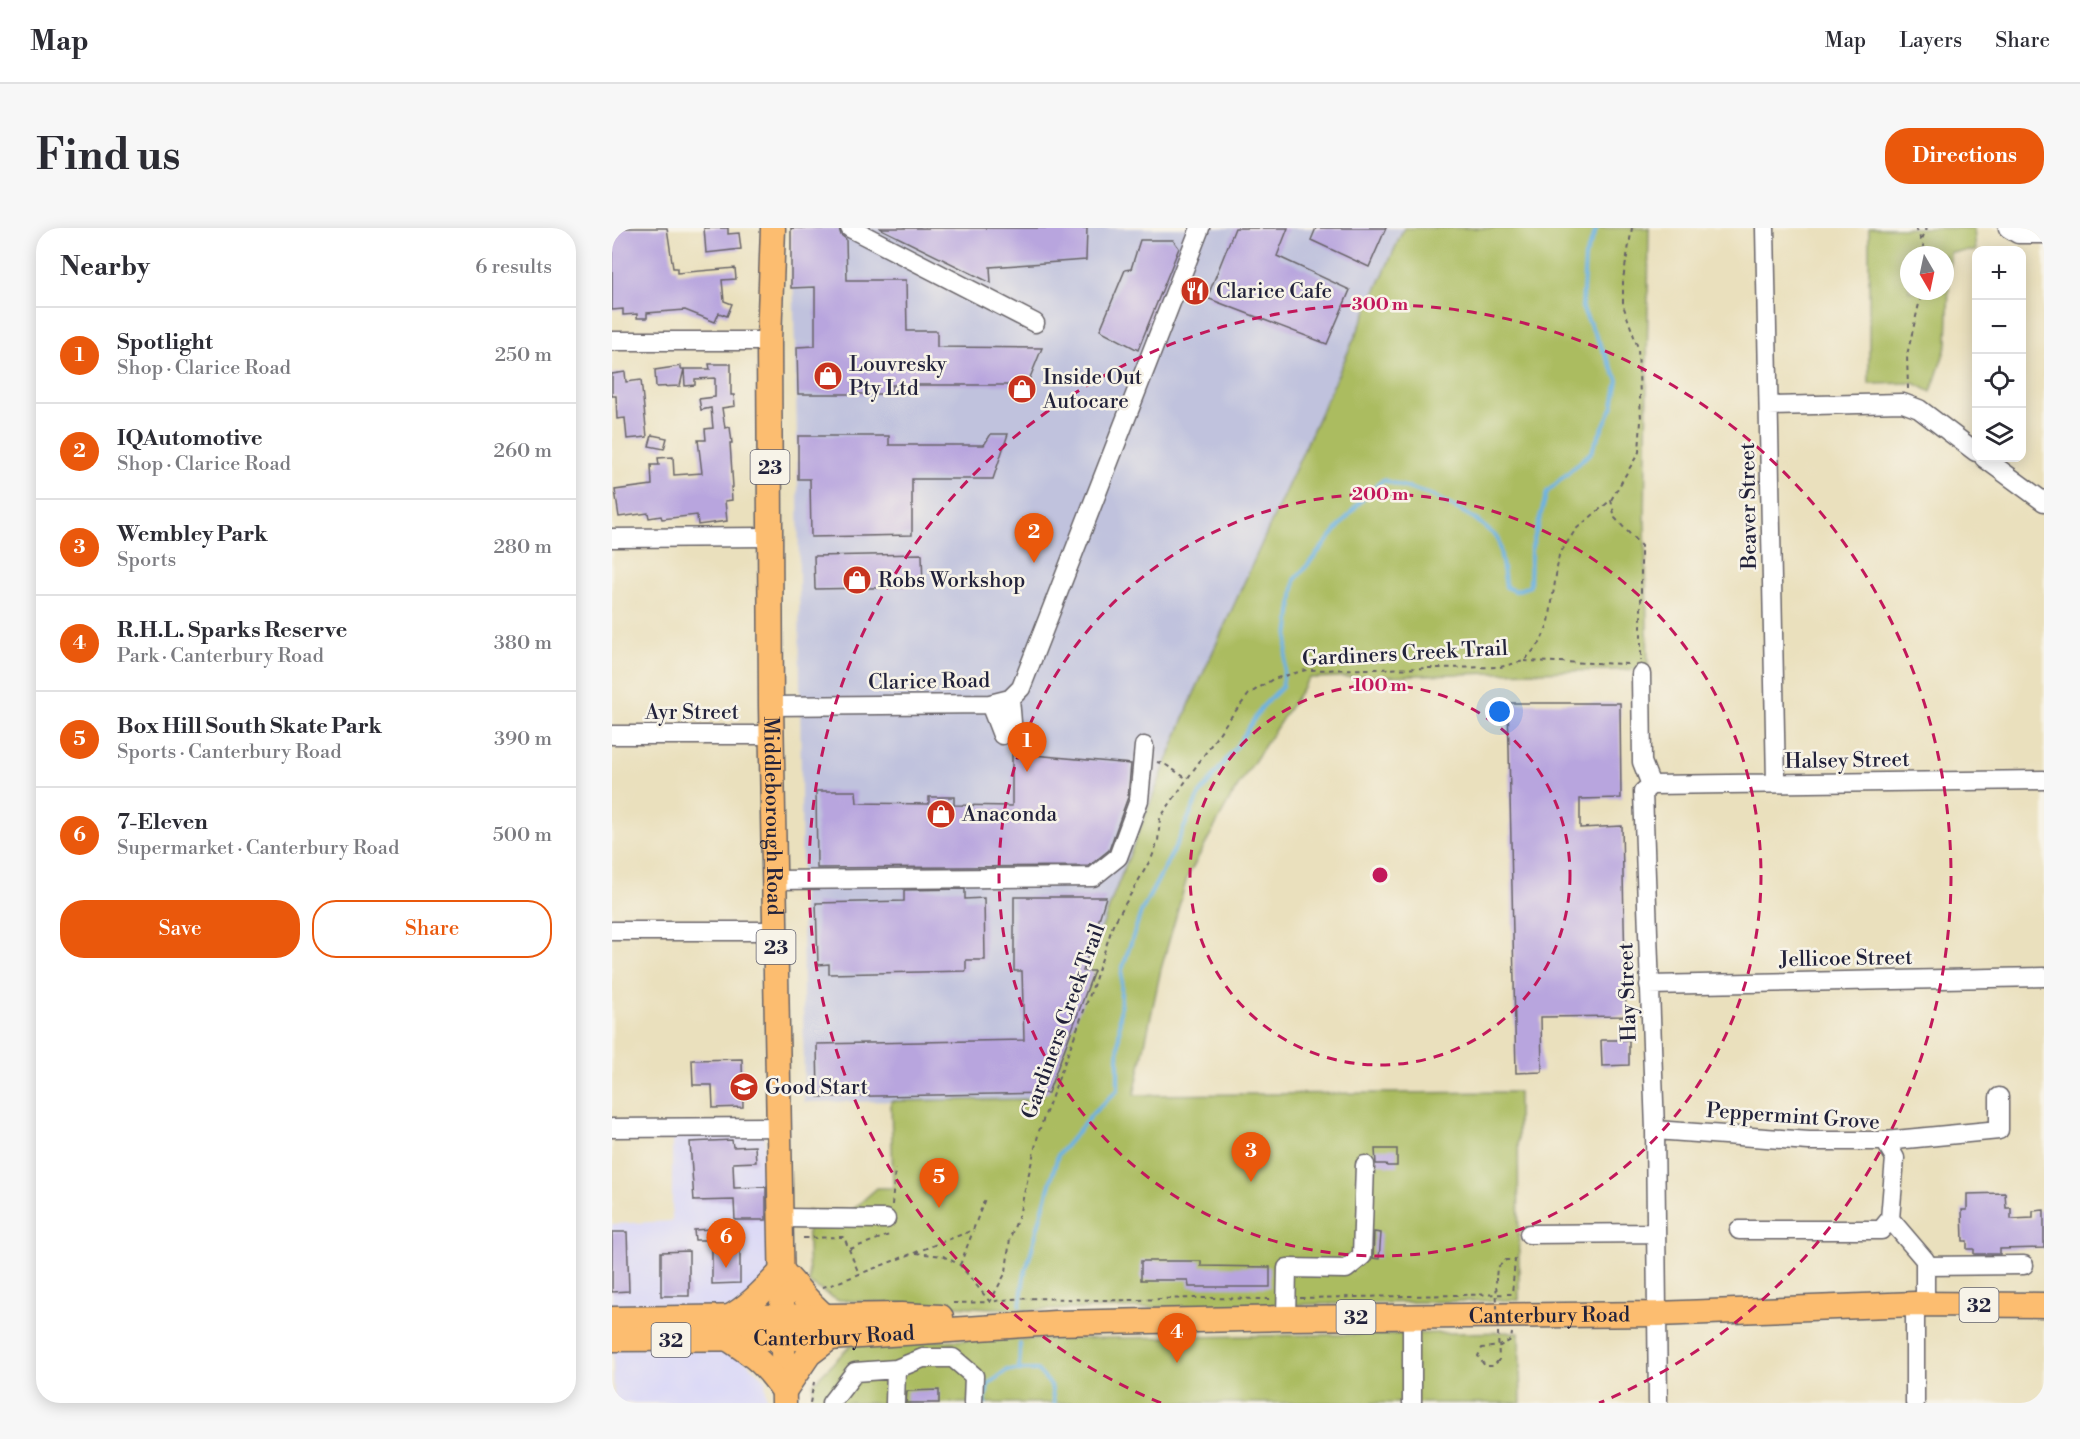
<!DOCTYPE html>
<meta charset="utf-8">
<style>
:root{--surface:#fff;--page:#f7f7f7;--text:#2b2b33;--muted:#7c7c81;--line:#e1e1e2;--accent:#ea580c}
body{margin:0;font-family:"Libre Bodoni",serif;background:var(--page);color:var(--text)}
.controls{position:absolute;right:18px;top:18px;display:grid;overflow:hidden;border-radius:12px;box-shadow:0 3px 15px #0003}
.controls button{width:54px;height:54px;display:grid;place-items:center;padding:0;border:0;border-bottom:2px solid var(--line);background:var(--surface);color:var(--text);font:30px sans-serif}
.compass{position:absolute;left:1288px;top:18px;width:54px;height:54px;border-radius:50%;background:var(--surface);box-shadow:0 3px 15px #0003;rotate:171deg}
.you{position:absolute;left:888px;top:484px;width:21px;height:21px;margin:-15px;border:4px solid #fff;border-radius:50%;background:#1a73e8;box-shadow:0 0 0 9px #1a73e833}
.badge{display:grid;place-items:center;width:39px;height:39px;border-radius:50%;background:var(--accent);color:#fff;font-size:20px;font-weight:700}
.pin{position:absolute;translate:-50% -50px;filter:drop-shadow(0 2px 3px #0008)}
.pin::after{content:'';position:absolute;top:32px;width:21px;height:18px;background:inherit;clip-path:polygon(0 0,100% 0,50% 100%)}
.list{margin:0;padding:0;list-style:none}
h2{display:flex;justify-content:space-between;align-items:center;height:78px;margin:0;padding:0 24px;font-size:26px}
h2 small{font-size:20px;font-weight:400;color:var(--muted)}
.list li{display:grid;grid-template-columns:39px 1fr auto;gap:18px;align-items:center;box-sizing:border-box;height:96px;padding:0 24px;border-top:2px solid var(--line)}
.list b{display:block;font-size:22px;white-space:nowrap}
.list p{margin:0;font-size:20px;white-space:nowrap;color:var(--muted)}
.list em{font-size:20px;font-style:normal;color:var(--muted)}
.actions{display:flex;gap:12px;padding:18px 24px}
.actions a{flex:1;padding:14px 0;border:2px solid var(--accent);border-radius:24px;text-align:center;font-size:21px;color:var(--accent)}
.actions .main{background:var(--accent);color:#fff}
.icon{flex:none;width:33px;height:33px;fill:none;stroke:currentColor;stroke-width:2;stroke-linecap:round;stroke-linejoin:round}
.map{position:relative;flex:none;width:1432px;height:1175px;overflow:hidden;border-radius:24px}
header{display:flex;align-items:center;gap:36px;box-sizing:border-box;height:84px;padding:0 30px;background:var(--surface);border-bottom:2px solid var(--line)}
header strong{font-size:28px}
nav{display:flex;gap:33px;margin-inline-start:auto;font-size:21px}
.intro{display:flex;align-items:center;justify-content:space-between;box-sizing:border-box;height:144px;padding:0 36px}
h1{margin:0;font-size:42px}
.button{padding:15px 27px;border-radius:24px;background:var(--accent);color:#fff;font-size:21px;font-weight:700}
main{display:flex;gap:36px;padding:0 36px}
aside{flex:1;background:var(--surface);border-radius:24px;box-shadow:0 3px 15px #0003}
.map>svg:first-child{display:block}
</style>
<header>
<strong>Map</strong>
<nav><a>Map</a><a>Layers</a><a>Share</a></nav>
</header>
<div class="intro"><h1>Find us</h1><a class="button">Directions</a></div>
<main>
<aside>
<h2>Nearby<small>6 results</small></h2>
<ul class="list">
<li><span class="badge">1</span><div><b>Spotlight</b><p>Shop · Clarice Road</p></div><em>250 m</em></li>
<li><span class="badge">2</span><div><b>IQAutomotive</b><p>Shop · Clarice Road</p></div><em>260 m</em></li>
<li><span class="badge">3</span><div><b>Wembley Park</b><p>Sports</p></div><em>280 m</em></li>
<li><span class="badge">4</span><div><b>R.H.L. Sparks Reserve</b><p>Park · Canterbury Road</p></div><em>380 m</em></li>
<li><span class="badge">5</span><div><b>Box Hill South Skate Park</b><p>Sports · Canterbury Road</p></div><em>390 m</em></li>
<li><span class="badge">6</span><div><b>7-Eleven</b><p>Supermarket · Canterbury Road</p></div><em>500 m</em></li>
</ul>
<div class="actions"><a class="main">Save</a><a>Share</a></div>
</aside>
<div class="map">
<svg width="1432" height="1175" viewBox="0 0 1432 1175">
<rect width="100%" height="100%" fill="#f7f3e8"/>
<filter id="ink" filterUnits="userSpaceOnUse"><feTurbulence type="fractalNoise" baseFrequency=".0167" numOctaves="2"/><feDisplacementMap in="SourceGraphic" scale="12" xChannelSelector="R" yChannelSelector="G"/><feConvolveMatrix kernelMatrix="1 2 1 2 8 2 1 2 1" color-interpolation-filters="sRGB"/></filter>
<filter id="wash" filterUnits="userSpaceOnUse"><feTurbulence type="fractalNoise" baseFrequency=".008" numOctaves="4" result="noise"/><feDisplacementMap in="SourceGraphic" scale="24" xChannelSelector="R" yChannelSelector="G"/><feGaussianBlur stdDeviation="1.35" result="paint"/><feColorMatrix in="noise" values="0 0 0 0 0 0 0 0 0 0 0 0 0 0 0 0 0 1.4 0 .05"/><feComposite in="paint" operator="in"/></filter>
<g filter="url(#wash)">
<rect width="100%" height="100%" fill="#eae0bd"/>
<!-- built -->
<path fill="#d9d7f8" d="M60 905H152L159 1037 153 1057 122 1080 0 1082V996L60 993Z
M117 1118 153 1151 155 1175H2L1 1120Z"/>
<!-- industrial -->
<path fill="#c0c2dd" d="M180 0H792L580 470 502 666 428 872 192 874 186 251Z"/>
<!-- green -->
<path fill="#abbc60" stroke="#666f4e" stroke-width="1.5" fill-rule="evenodd" d="M792 0H1037L1033 296 1036 441 697 450 619 569 575 650 549 741 522 867 906 864 907 1072 419 1082 225 1072 197 1055 195 983 240 982 265 960H281L279 873 428 871 502 666 580 470Z
M1257 0H1362L1364 23 1338 24 1335 116 1319 164 1302 155 1257 156ZM1297 27H1333V63H1297Z
M907 1104 909 1175H200L201 1155 242 1114Z"/>
<g fill="none" stroke-linecap="round" stroke-linejoin="round">
<!-- stream -->
<path stroke="#6cb2e2" stroke-width="4" d="M408 1078 412 1049 446 927 482 884 506 862V833L510 742 529 684 562 622 586 569 626 516 650 479 670 459 683 352 746 276 771 252 821 268 862 290 886 310 894 359 903 363 918 358 919 322 935 264 979 224 1001 178 1006 152 970 80 973 29 985 0
M407 1142 408 1116
M373 1175 376 1157 395 1142H425L439 1157 442 1175"/>
</g>
<g id="blocks">
<!-- building -->
<path fill="#b8a5de" d="M0 0H55L61 40H65V45L123 40 124 51 110 52 112 73 120 76 115 88 107 85 103 94 73 82 35 85V90H25V86L11 87V81L0 82Z
M92 0H116V6L127 5 129 21 94 25Z
M179 0 227 1 229 7 234 11 235 52H294L295 103H325V119L430 120 415 157H280V166H186L185 119 203 118V59L179 60Z
M267 0H475L474 32 378 39 379 55Z
M623 0H676L665 28 738 62 715 116 595 70Z
M704 0H774L757 39 699 12Z
M528 12H561L567 20 526 122 488 102 513 42 519 41Z
M97 136H119V167H122L123 178 110 180 113 200 118 199 120 215H118L121 259H119L120 272 113 273 115 293 86 297 85 287 50 291 49 288 37 290 36 285 7 289 3 262 40 257 39 237H47L46 230 61 229 62 247 90 245 86 212H94L93 201 101 200 99 180 89 182 87 171 103 169V150L83 151V157L73 158 72 141H98Z
M69 138V141H72L68 158 44 159 43 142Z
M13 144 14 154 29 152 35 209 15 211 13 190 5 191 4 168H0V146Z
M379 206H396L381 251H300V307L199 309 198 251H186V208H277V217H372Z
M40 207 55 210 52 221 37 218Z
M310 326 311 359 203 361 202 328Z
M896 475H1008L1009 570 968 571V600L1010 598 1014 788 929 789 930 844 904 845Z
M400 525 519 536 516 569 497 622 477 638 205 640 204 563H244L245 575 317 576V569H342V577L400 578Z
M353 661V671L372 670 373 732H354V743L217 746V736L206 737 204 675 292 673V662Z
M402 669H494L471 743H482L436 865 206 869 205 816 412 812 410 743H402Z
M989 812H1017V837L990 838Z
M130 831 131 879 101 880 100 857H81L80 832Z
M120 912 121 919 143 918 144 934 121 935 122 960 154 959V992H123L122 972 82 973 78 914Z
M763 921H785V938H775L774 936H764Z
M1393 965 1394 980H1399V991L1421 990V983L1432 982V1020L1388 1021V1026H1362V1021H1355V1013H1351L1350 982H1355V966Z
M118 1000V1015H128V1055L100 1056V1012H83L82 1002Z
M0 1004H15L17 1063 0 1064Z
M762 1004 769 1005 767 1031 761 1030Z
M77 1023V1068H49V1024Z
M529 1033H589V1038L658 1039V1059H577L576 1052H529Z
M327 1162V1175H294L295 1163Z"/>
</g>
</g>
<g filter="url(#ink)">
<use href="#blocks" fill-opacity="0" stroke="#686468" stroke-width="1.5"/>
<g fill="none" stroke-linecap="round" stroke-linejoin="round">
<!-- minor casing -->
<g stroke="#686468" stroke-width="21">
<path id="minor" d="M238 0 423 95
M1153 0 1164 555
M1396 0 1406 6H1432
M0 113H157
M1157 178 1291 175 1307 181 1364 224
M1372 230 1432 274
M0 310 159 309
M1029 446 1030 534 1039 557
M398 471 401 506
M378 476 390 507
M159 478 378 476 398 471 409 460 588 0
M0 507H160
M1039 557 1031 564 1043 902 1046 1175
M1039 557 1432 552
M163 652 481 649 506 629 527 572 532 518
M0 703H164
M1037 757 1432 749
M0 900 168 899
M1043 902 1197 913H1273L1387 902V869
M169 990 274 991
M1278 991 1313 1032V1077
M1127 1002H1269L1278 991 1283 930 1273 913
M917 1006 1044 1005
M1313 1038 1412 1037
M1303 1076V1175
M800 1089V1175
M674 1090 675 1040 734 1041 750 1028 753 937
M219 1175 243 1144 284 1141 311 1130H341L362 1148 361 1175
M283 1175 284 1141"/>
</g>
<!-- major casing -->
<g stroke="#686468" stroke-width="27">
<g id="major">
<path id="s1" d="M161 0 157 113 159 478 172 1175"/>
<path d="M170 1043C185 1058 197 1076 214 1089"/>
<path d="M116 1090C138 1078 153 1061 170 1043"/>
<path d="M0 1091 289 1087 329 1089"/>
<path id="s2" d="M0 1111 218 1110 443 1095 674 1090 1045 1086 1303 1076 1432 1077"/>
<path d="M118 1112C145 1130 153 1136 172 1163L197 1126 218 1110"/>
</g>
</g>
<!-- path -->
<path stroke="#686468" stroke-width="2" stroke-dasharray="4.5 4.5" stroke-linecap="butt" d="M1304 0 1315 27
M1310 11 1315 0
M1296 161 1295 127 1310 63
M999 272 1003 290 1029 318V433
M912 433 1017 436
M545 534 554 537 574 550
M280 977 283 941
M191 1010 232 1009 247 1046
M238 1021 280 1006
M304 1025 331 1028 348 1037 378 1074C416 1067 454 1072 493 1072 525 1073 557 1070 589 1070 612 1070 635 1071 658 1071
M348 1037 361 1003
M210 1059 219 1057 361 1002 374 968
M688 1070 900 1066 903 1032H894L885 1040 884 1050
M341 1075 378 1074 394 1044 398 1010 407 987 427 903 480 761 501 697 540 629 546 613 548 590 615 494 637 466 661 451 694 442 888 439 912 433 928 415 937 394 947 327 964 301 999 272 1027 224 1029 193 1026 120 1011 77V51L1020 0
M887 1132 881 1138H873L866 1128 870 1120 888 1118 899 1112 900 1105
M198 1175 202 1154"/>
<!-- minor -->
<use href="#minor" stroke="#fff" stroke-width="18"/>
<!-- major -->
<use href="#major" stroke="#fcbd6f" stroke-width="24"/>
<!-- path-bridge -->
<path stroke="#686468" stroke-width="2" stroke-dasharray="4.5 4.5" stroke-linecap="butt" d="M884 1050 887 1132"/>
</g>
</g>
<!-- distance rings -->
<g fill="none" stroke="#c2185b" stroke-width="3" stroke-dasharray="10 8">
<circle cx="768" cy="647" r="190"/>
<circle cx="768" cy="647" r="381"/>
<path d="M549 1175A571 571 0 1 1 987 1175"/>
</g>
<!-- icons -->
<defs>
<g id="restaurant-disc" transform="scale(1.5)"><circle r="9.5" fill="#c8321e" stroke="#f7f3e8"/><path d="M-5-6h1v4h1v-4h1v4h1v-4h1v5L-1.5 .5V6h-2V.5L-5-1ZM5-6V6H3V1.5H1.5Q1.5-4 5-6Z" fill="#fff"/></g>
<g id="shop-disc" transform="scale(1.5)"><circle r="9.5" fill="#c8321e" stroke="#f7f3e8"/><path d="M-5-2.5h2.3a2.7 3.5 0 0 1 5.4 0H5L5.5 6h-11ZM-1.5-2.5h3a1.5 2.3 0 0 0-3 0Z" fill="#fff"/></g>
<g id="school-disc" transform="scale(1.5)"><circle r="9.5" fill="#c8321e" stroke="#f7f3e8"/><path d="M0-5L7-2L0 1L-7-2ZM-4 1L0 2.5L4 1V4Q0 6-4 4Z" fill="#fff"/></g>
</defs>
<g fill-rule="evenodd">
<use href="#restaurant-disc" x="583" y="63"/>
<use href="#shop-disc" x="216" y="148"/>
<use href="#shop-disc" x="410" y="161"/>
<use href="#shop-disc" x="245" y="352"/>
<use href="#shop-disc" x="329" y="586"/>
<use href="#school-disc" x="132" y="859"/>
</g>
<g text-anchor="middle" stroke-width="5" stroke-linejoin="round" paint-order="stroke">
<!-- shield labels -->
<g fill="#f7f3e8" stroke="#62616f" stroke-width="1.5">
<rect x="138.5" y="222" width="39" height="34" rx="4.5"/>
<rect x="144.5" y="702" width="39" height="34" rx="4.5"/>
<rect x="1347.5" y="1060" width="39" height="34" rx="4.5"/>
<rect x="724.5" y="1072" width="39" height="34" rx="4.5"/>
<rect x="39.5" y="1095" width="39" height="34" rx="4.5"/>
</g>
<g font-size="20" font-weight="bold" fill="#22223b">
<text x="158" y="246">23</text>
<text x="164" y="726">23</text>
<text x="1367" y="1084">32</text>
<text x="744" y="1096">32</text>
<text x="59" y="1119">32</text>
</g>
<!-- poi labels -->
<g font-size="21" fill="#22223b" stroke="#f7f3e8" text-anchor="start">
<text x="604" y="70">Clarice Cafe</text>
<text x="237" y="143">Louvresky<tspan x="237" dy="24">Pty Ltd</tspan></text>
<text x="431" y="156">Inside Out<tspan x="431" dy="24">Autocare</tspan></text>
<text x="266" y="359">Robs Workshop</text>
<text x="350" y="593">Anaconda</text>
<text x="153" y="866">Good Start</text>
</g>
<!-- street labels -->
<g font-size="21" fill="#22223b" stroke="#f7f3e8">
<text transform="translate(1136 278) rotate(-91)" y="7">Beaver Street</text>
<text transform="translate(793 425) rotate(-3)" y="7">Gardiners Creek Trail</text>
<text transform="translate(317 453) rotate(-1)" y="7">Clarice Road</text>
<text x="80" y="491">Ayr Street</text>
<text transform="translate(1235 532) rotate(-1)" y="7">Halsey Street</text>
<text dy="7" stroke="none"><textPath href="#s1" startOffset="588">Middleborough Road</textPath></text>
<text transform="translate(1234 730) rotate(-1)" y="7">Jellicoe Street</text>
<text transform="translate(1015 764) rotate(-92)" y="7">Hay Street</text>
<text transform="translate(451 793) rotate(-70)" y="7">Gardiners Creek Trail</text>
<text transform="translate(1181 888) rotate(4)" y="7">Peppermint Grove</text>
<text dy="7" stroke="none"><textPath href="#s2" startOffset="938">Canterbury Road</textPath></text>
<text dy="7" stroke="none"><textPath href="#s2" startOffset="222">Canterbury Road</textPath></text>
</g>
</g>
<circle cx="768" cy="647" r="9" fill="#c2185b" stroke="#f7f3e8" stroke-width="3"/>
<g font-size="18" text-anchor="middle" font-weight="bold" fill="#c2185b" stroke="#f7f3e8" stroke-width="5" stroke-linejoin="round" paint-order="stroke">
<text x="768" y="82">300 m</text>
<text x="768" y="272">200 m</text>
<text x="768" y="463">100 m</text>
</g>
</svg>
<div class="controls">
<button>+</button>
<button>−</button>
<button><svg class="icon" aria-label="locate" viewBox="0 0 24 24"><circle cx="12" cy="12" r="6"/><path d="M12 2v4M12 18v4M2 12h4M18 12h4"/></svg></button>
<button><svg class="icon" aria-label="layers" viewBox="0 0 24 24"><path d="M12 4l9 5-9 5-9-5zM3 14l9 5 9-5"/></svg></button>
</div>
<svg class="compass" viewBox="-18 -18 36 36"><path d="M0-13l5 13h-10z" fill="#e53935"/><path d="M0 13l5-13h-10z" fill="#7c7c81"/></svg>
<div class="you"></div>
<div class="pin badge" style="left:415px;top:544px">1</div>
<div class="pin badge" style="left:422px;top:335px">2</div>
<div class="pin badge" style="left:639px;top:954px">3</div>
<div class="pin badge" style="left:565px;top:1135px">4</div>
<div class="pin badge" style="left:327px;top:980px">5</div>
<div class="pin badge" style="left:114px;top:1040px">6</div>
</div>
</main>
